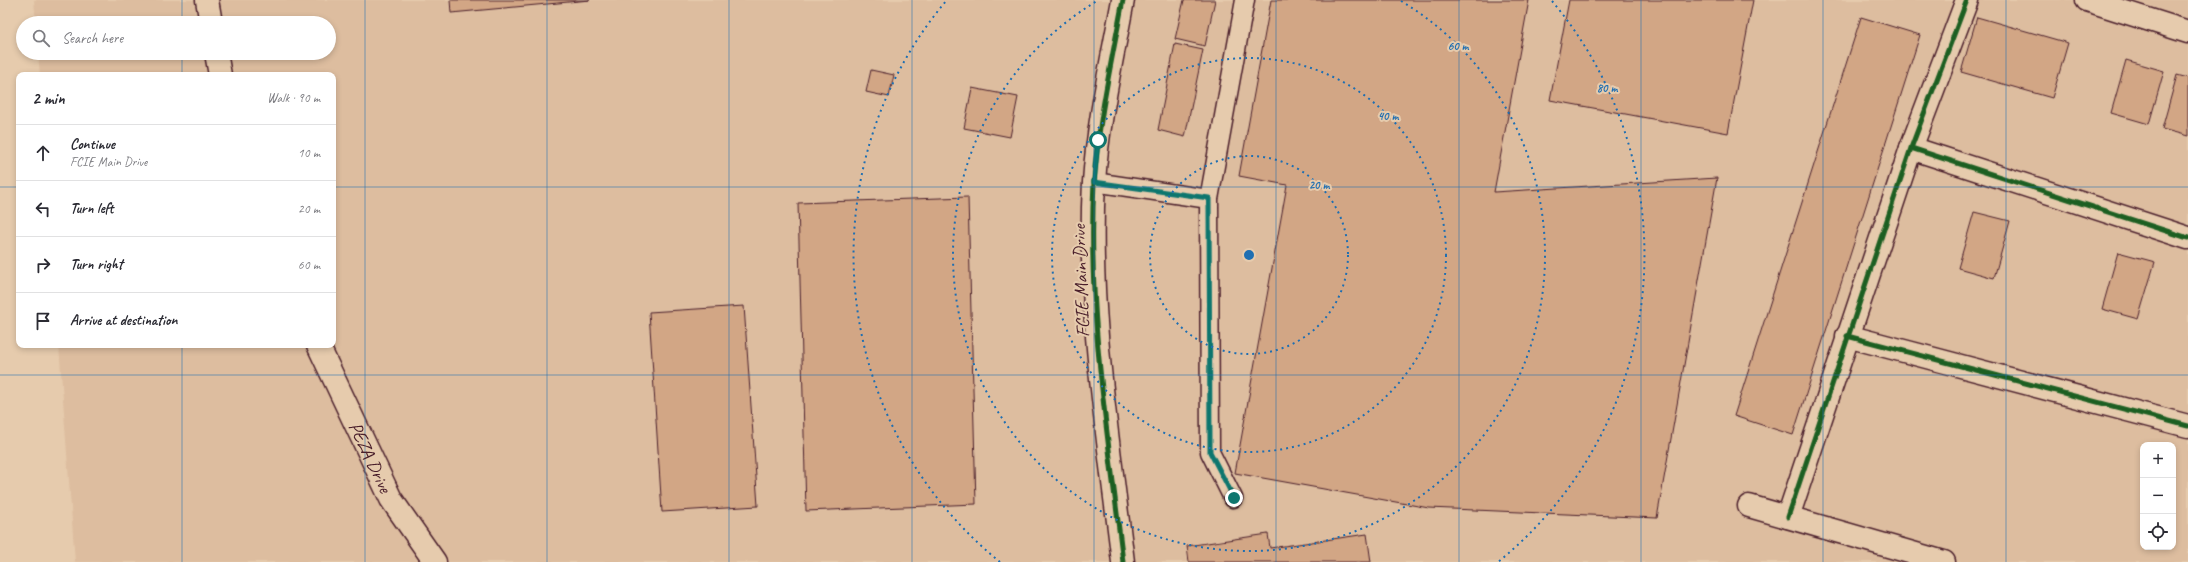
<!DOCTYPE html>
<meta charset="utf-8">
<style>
:root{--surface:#fff;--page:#f7f7f7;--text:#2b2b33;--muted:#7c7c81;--line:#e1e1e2}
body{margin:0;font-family:Caveat,sans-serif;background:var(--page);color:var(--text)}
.controls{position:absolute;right:12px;bottom:12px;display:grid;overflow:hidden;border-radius:8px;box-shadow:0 2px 6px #0003}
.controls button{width:36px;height:36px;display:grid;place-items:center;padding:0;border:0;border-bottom:1px solid var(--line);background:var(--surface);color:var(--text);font:20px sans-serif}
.stop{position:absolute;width:12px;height:12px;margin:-9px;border:3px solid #0f766e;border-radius:50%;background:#fff}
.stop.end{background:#0f766e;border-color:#fff;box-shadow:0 1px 4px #0008}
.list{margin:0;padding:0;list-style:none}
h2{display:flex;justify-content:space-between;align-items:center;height:52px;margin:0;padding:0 16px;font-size:17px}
h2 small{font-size:13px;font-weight:400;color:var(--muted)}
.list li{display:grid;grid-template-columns:26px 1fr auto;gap:12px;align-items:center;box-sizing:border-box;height:56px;padding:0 16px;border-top:1px solid var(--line)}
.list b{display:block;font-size:15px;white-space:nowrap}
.list p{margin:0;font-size:13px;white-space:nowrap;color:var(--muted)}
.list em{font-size:13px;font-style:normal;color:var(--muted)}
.icon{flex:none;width:22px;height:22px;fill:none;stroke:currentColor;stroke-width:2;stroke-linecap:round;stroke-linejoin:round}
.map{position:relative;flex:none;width:2188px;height:562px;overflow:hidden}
.search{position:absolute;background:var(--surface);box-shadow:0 2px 6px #0003;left:16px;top:16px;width:320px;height:44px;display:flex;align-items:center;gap:10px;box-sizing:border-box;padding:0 14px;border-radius:22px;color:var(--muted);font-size:15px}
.panel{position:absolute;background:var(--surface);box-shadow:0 2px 6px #0003;left:16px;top:72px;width:320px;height:276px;border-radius:8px}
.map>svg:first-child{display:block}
</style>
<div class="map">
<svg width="2188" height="562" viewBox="0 0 2188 562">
<rect width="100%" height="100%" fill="#e6cbad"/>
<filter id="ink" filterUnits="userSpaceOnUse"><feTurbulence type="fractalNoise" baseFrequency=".025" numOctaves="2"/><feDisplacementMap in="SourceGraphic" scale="8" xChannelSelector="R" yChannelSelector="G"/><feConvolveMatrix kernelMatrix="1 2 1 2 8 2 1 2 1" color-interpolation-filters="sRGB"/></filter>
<g filter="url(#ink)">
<!-- built -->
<path fill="#ddbd9f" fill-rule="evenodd" d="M34 0H2188V562H75L59 345H333V75H40L38 53H329V23H36ZM2143 445H2173V547H2143Z"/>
<!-- building -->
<path fill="#d2a685" stroke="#4a1f2b" d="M450 0H590L451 13Z
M1184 0H1215L1205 46 1175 39Z
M1271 0H1529L1494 192 1717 178 1657 518 1429 508 1235 473 1287 185 1239 176Z
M1569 0H1753L1728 133 1550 100Z
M1861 17 1920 35 1793 435 1734 416Z
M1977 17 2068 43 2052 98 1961 72Z
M1175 44 1203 50 1185 137 1158 130Z
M2126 60 2164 71 2149 124 2111 113Z
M871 70 894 75 889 97 866 92Z
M2177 75 2188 78V136L2162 129Z
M972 88 1018 97 1010 137 964 128Z
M968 197 976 504 806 511 798 203Z
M1974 212 2010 221 1994 278 1958 268Z
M2118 252 2155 262 2138 319 2102 309Z
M744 306 758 506 662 512 649 312Z
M1268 534 1270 548 1367 534 1371 562H1189L1187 546Z"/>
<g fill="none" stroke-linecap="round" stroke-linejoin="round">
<!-- service casing -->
<g stroke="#4a1f2b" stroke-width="21">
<path id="service" d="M1094 182 1209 199
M1233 498 1210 452 1209 199 1245 0"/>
</g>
<!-- minor casing -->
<g stroke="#4a1f2b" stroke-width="25">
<g id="minor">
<path d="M207 0 211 23"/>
<path d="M2087 0 2188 32"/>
<path d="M216 53 220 75"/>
<path d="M1911 148 2188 238"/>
<path d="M1847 336 2188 426"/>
<path id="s1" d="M318 345 391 499 435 562"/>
<path d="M1749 506 1944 562"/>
<path d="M1788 517 1911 148 1967 0"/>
<path d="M1123 562C1108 436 1087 310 1094 182 1098 121 1112 60 1123 0"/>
</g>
</g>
<!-- service -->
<use href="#service" stroke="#e6cbad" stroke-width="18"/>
<!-- minor -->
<use href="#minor" stroke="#e6cbad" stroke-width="22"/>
<!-- cycleway casing -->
<g stroke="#e6cbad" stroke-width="8">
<path id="cycleway" d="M1911 148 2188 238
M1847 336 2188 426
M1788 517 1911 148 1967 0
M1123 562C1108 436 1087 310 1094 182 1098 121 1112 60 1123 0"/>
</g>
<!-- cycleway -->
<use href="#cycleway" stroke="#1b5e20" stroke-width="5"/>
</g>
</g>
<g fill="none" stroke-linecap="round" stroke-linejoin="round" filter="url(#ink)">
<!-- route -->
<path stroke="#0f766e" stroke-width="5" d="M1098 140 1094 182 1209 198 1210 452 1234 498"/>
</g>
<!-- grid -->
<path fill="none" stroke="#1f6fb2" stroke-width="1" stroke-opacity="0.55" d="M182 0V23M365 0V562M547 0V562M729 0V562M912 0V562M1094 0V562M1276 0V562M1459 0V562M1641 0V562M1823 0V562M2006 0V562M182 53V75M0 187H19M333 187H2188M182 345V562M0 375H2188"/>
<!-- distance rings -->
<g fill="none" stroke="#1f6fb2" stroke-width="2" stroke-dasharray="2 4">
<circle cx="1249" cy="255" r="99"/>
<circle cx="1249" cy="255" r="197"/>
<path d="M1401 1A296 296 0 1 1 1097 1"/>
<path d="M1000 562A395 395 0 0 1 946 1M1552 1A395 395 0 0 1 1498 562"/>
</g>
<g text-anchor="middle" stroke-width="4" stroke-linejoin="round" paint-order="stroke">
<!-- street labels -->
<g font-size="19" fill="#4a1f2b" stroke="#e6cbad">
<text transform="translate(1080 281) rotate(-92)" y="7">FCIE Main Drive</text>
<text dy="7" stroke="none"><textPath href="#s1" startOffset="124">PEZA Drive</textPath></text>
</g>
</g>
<circle cx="1249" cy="255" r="6" fill="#1f6fb2" stroke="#e6cbad" stroke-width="2"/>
<g font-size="12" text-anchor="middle" font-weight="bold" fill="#1f6fb2" stroke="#e6cbad" stroke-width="4" stroke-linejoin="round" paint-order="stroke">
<text x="1458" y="50">60 m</text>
<text x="1607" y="92">80 m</text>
<text x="1388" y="120">40 m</text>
<text x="1319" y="189">20 m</text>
</g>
</svg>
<div class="controls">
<button>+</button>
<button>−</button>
<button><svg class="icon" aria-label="locate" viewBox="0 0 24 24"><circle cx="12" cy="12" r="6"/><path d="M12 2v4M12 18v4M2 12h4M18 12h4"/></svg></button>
</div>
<div class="stop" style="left:1098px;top:140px"></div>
<div class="stop end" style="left:1234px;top:498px"></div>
<div class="search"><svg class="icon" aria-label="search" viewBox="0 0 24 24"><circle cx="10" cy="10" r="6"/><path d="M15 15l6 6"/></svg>Search here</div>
<section class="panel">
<h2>2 min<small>Walk · 90 m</small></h2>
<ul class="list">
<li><svg class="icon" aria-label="ahead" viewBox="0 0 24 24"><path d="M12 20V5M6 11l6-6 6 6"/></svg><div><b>Continue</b><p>FCIE Main Drive</p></div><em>10 m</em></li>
<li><svg class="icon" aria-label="left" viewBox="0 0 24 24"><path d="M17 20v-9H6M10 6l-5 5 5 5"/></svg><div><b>Turn left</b></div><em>20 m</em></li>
<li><svg class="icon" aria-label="right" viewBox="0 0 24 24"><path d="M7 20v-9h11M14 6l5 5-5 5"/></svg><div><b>Turn right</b></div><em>60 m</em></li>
<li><svg class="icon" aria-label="arrive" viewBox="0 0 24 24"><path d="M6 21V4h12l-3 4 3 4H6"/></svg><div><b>Arrive at destination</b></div></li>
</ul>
</section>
</div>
